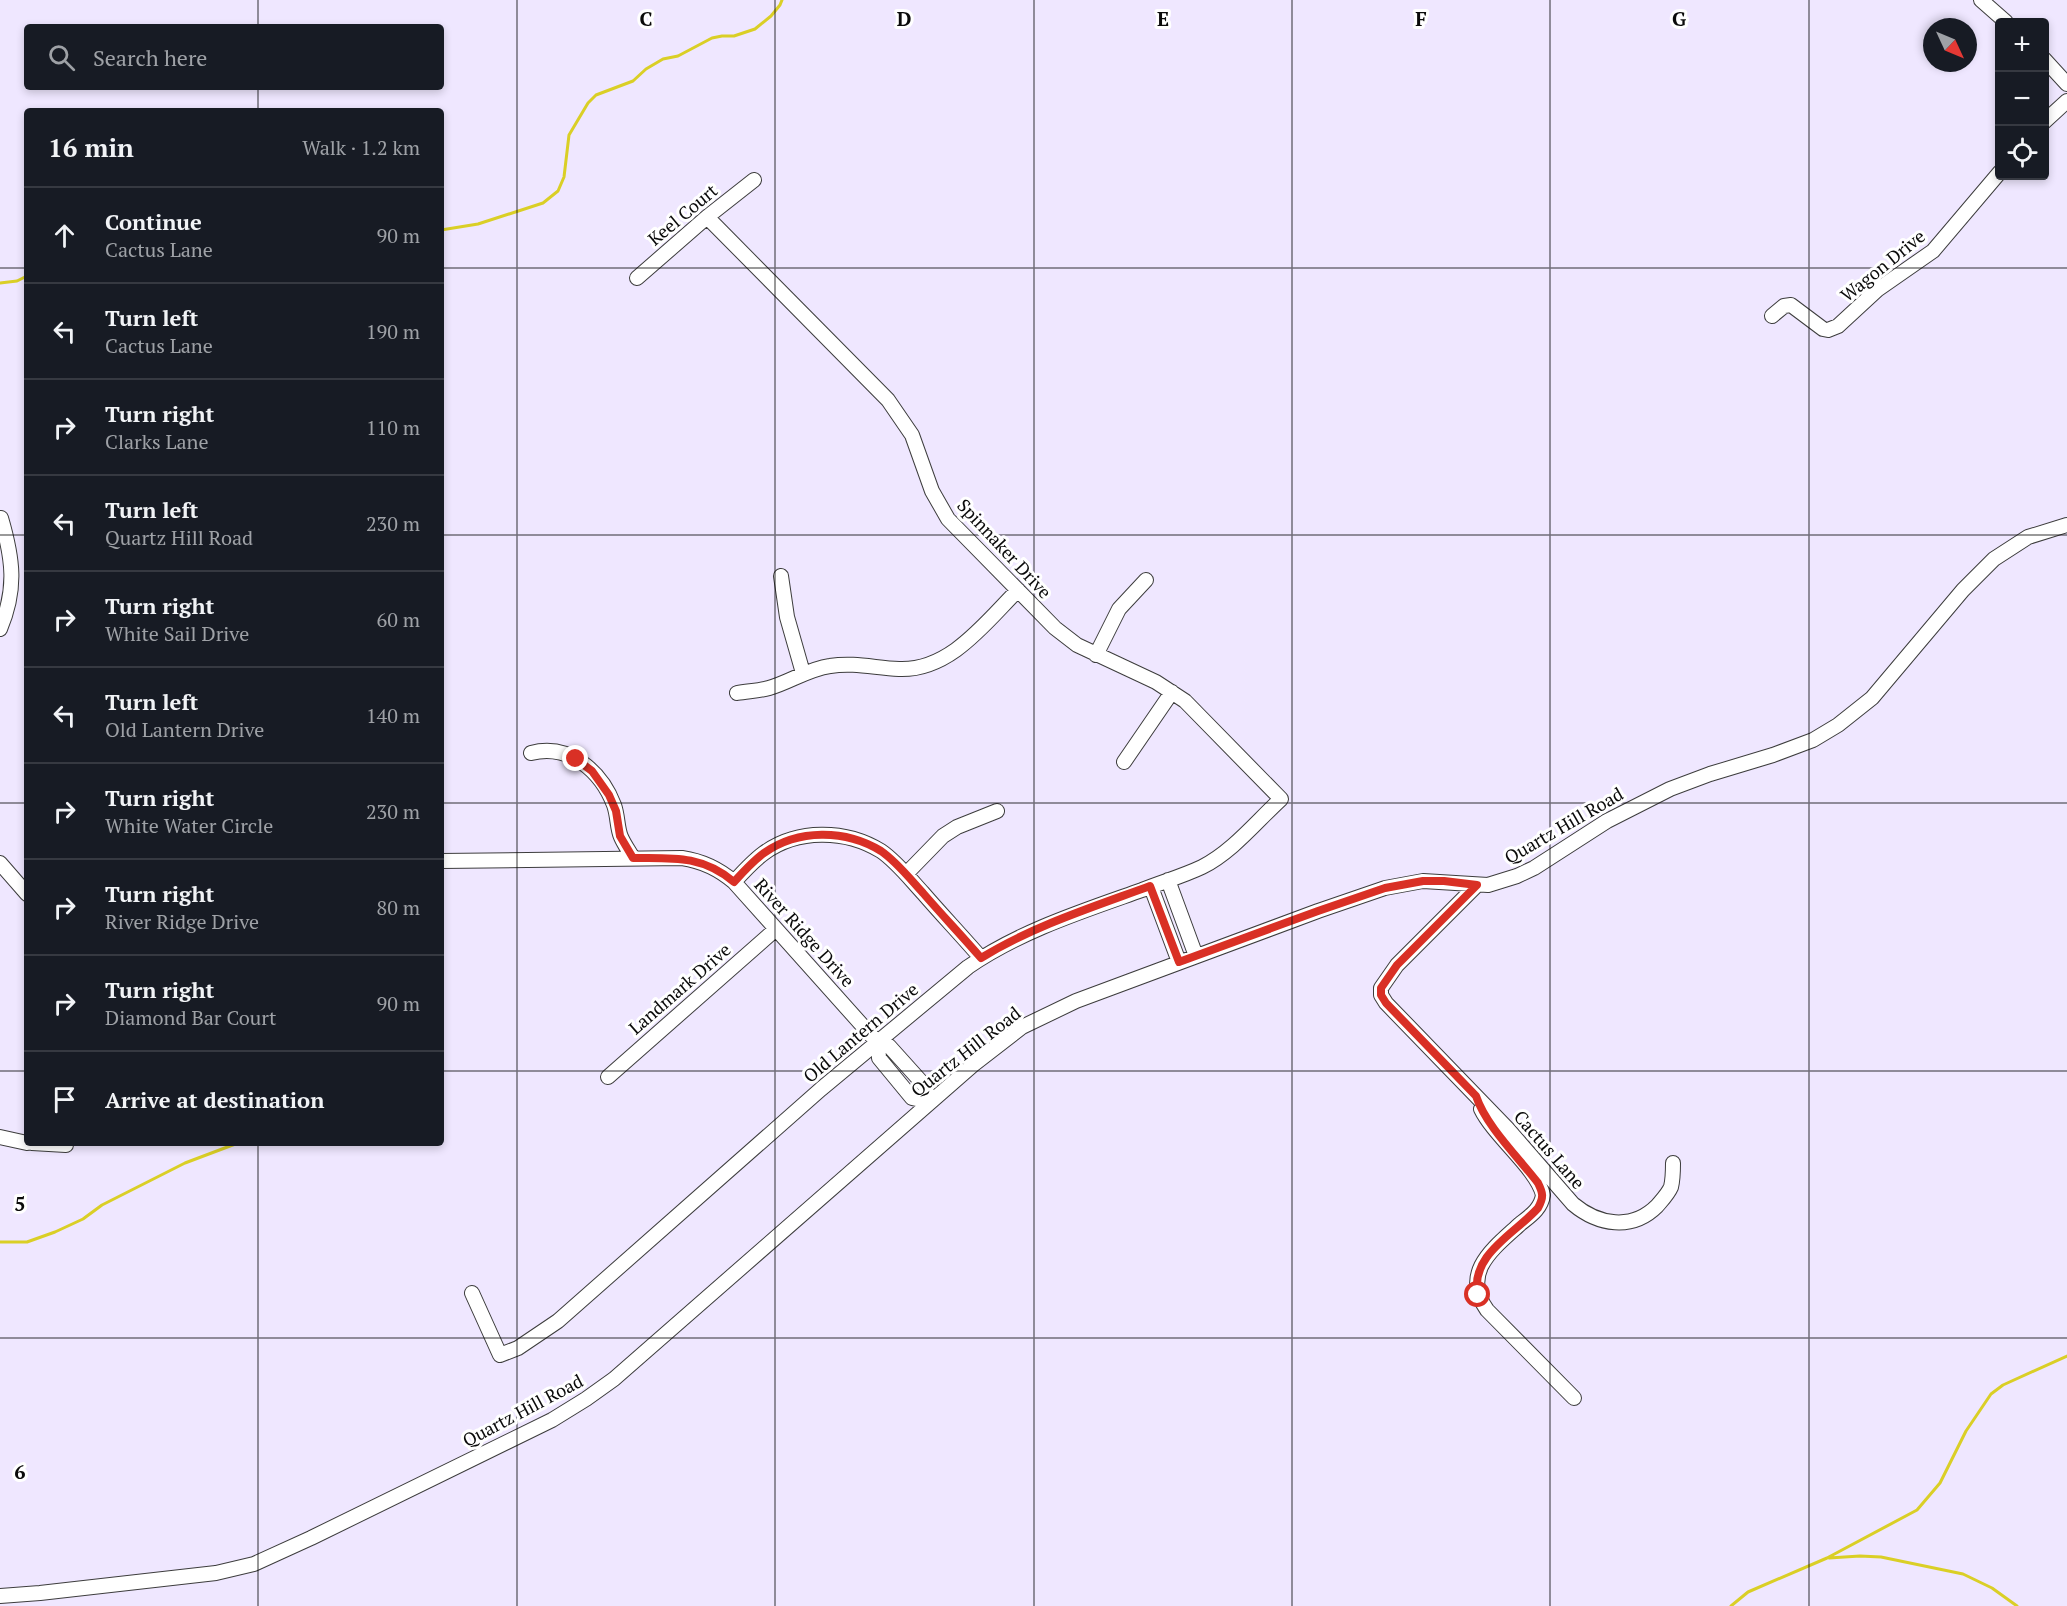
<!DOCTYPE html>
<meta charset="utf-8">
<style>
:root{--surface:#171b24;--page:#242831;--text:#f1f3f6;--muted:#9ea1a6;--line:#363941}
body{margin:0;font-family:"PT Serif",serif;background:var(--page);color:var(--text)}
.controls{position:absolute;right:18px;top:18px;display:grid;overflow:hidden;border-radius:6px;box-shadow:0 3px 9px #0003}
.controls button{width:54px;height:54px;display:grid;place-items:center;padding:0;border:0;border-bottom:2px solid var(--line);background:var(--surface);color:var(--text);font:30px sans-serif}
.compass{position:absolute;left:1923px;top:18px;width:54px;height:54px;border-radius:50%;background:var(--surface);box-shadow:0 3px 9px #0003;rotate:134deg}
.stop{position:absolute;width:18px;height:18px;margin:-14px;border:4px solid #d93025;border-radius:50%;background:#fff}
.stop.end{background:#d93025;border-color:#fff;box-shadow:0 2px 6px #0008}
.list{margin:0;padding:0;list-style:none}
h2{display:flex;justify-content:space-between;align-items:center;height:78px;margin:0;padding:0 24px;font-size:26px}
h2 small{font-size:20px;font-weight:400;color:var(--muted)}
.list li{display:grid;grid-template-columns:39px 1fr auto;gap:18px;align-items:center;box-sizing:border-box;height:96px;padding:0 24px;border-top:2px solid var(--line)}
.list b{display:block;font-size:22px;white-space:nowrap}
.list p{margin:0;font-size:20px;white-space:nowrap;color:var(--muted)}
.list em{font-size:20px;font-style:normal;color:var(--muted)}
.icon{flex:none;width:33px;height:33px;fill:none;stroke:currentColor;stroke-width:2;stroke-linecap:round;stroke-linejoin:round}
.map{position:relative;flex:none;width:2067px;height:1606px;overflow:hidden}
.search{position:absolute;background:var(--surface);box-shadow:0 3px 9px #0003;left:24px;top:24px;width:420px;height:66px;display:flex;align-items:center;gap:15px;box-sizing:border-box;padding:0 21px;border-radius:6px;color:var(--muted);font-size:22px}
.panel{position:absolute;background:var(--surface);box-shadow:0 3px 9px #0003;left:24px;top:108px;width:420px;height:1038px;border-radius:6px}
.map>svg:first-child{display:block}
</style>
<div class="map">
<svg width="2067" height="1606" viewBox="0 0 2067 1606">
<rect width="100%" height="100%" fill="#efe7ff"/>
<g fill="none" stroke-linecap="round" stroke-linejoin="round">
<!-- stream -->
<path stroke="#dacf26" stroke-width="3" d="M441 230 478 224 543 203 558 191 564 177 569 135 588 103 596 95 633 81 646 69 663 59 678 56 712 38 722 36H734L755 29 771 16 780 5 782 0
M0 283 17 281 27 276
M0 1242H27L55 1232 83 1219 102 1205 185 1163 238 1143
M1829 1558 1860 1556 1881 1557 1963 1574 1992 1588 2017 1606
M1731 1606 1748 1592 1827 1558 1917 1510 1940 1483 1966 1431 1991 1394 2003 1385 2067 1356"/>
<!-- minor casing -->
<g stroke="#3d3d3d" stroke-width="16">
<path id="minor" d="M1981 0 2006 22
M2044 59 2067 84
M2044 122 2067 101
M637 278 707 217 754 180
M1772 316 1784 306 1791 305 1823 329 1828 330 1838 326 1877 290 1933 251 2000 172
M781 576 787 617 803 673
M0 629C17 589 13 559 1 518
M1096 655 1119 609 1146 580
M737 693C747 691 759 691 769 688 790 682 808 669 830 666 854 662 875 668 899 669 950 671 985 623 1018 590
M531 753C569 743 601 771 614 805 618 816 617 828 621 837 624 844 629 851 633 858
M1124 762 1172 692
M441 861 682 858C702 861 719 869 734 882L878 1043 889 1046 925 1086 930 1102
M0 863 27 894
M906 874 943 836 957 827 997 811
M1168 880 1196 956
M734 882C743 872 753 861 764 853 797 829 845 829 881 851 897 862 910 879 923 893 942 915 962 936 981 958
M1477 885 1397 965 1381 988V995L1386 1003 1507 1128 1573 1204C1598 1225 1632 1231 1657 1206 1662 1200 1668 1194 1671 1187 1673 1179 1673 1171 1673 1163
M1151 887 1179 962
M878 1043 879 1058 912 1098 930 1102
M608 1077 776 929
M1481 1109C1494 1136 1537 1169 1543 1195 1541 1209 1530 1216 1520 1224 1494 1248 1460 1272 1487 1310L1574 1398
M0 1137 27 1143
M32 1143 66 1145
M472 1293 500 1355 518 1348 558 1321 821 1089 968 967C1020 931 1083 911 1142 890 1162 882 1183 876 1202 867 1232 852 1256 822 1281 799L1185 701 1156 682 1077 645 1055 628 948 519 932 491 912 435 888 400 707 217
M0 1596 40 1593 216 1573 254 1564 311 1538 552 1420 586 1399 614 1379 973 1065 1022 1027 1076 1001 1318 911 1385 888 1423 881 1488 885 1517 876 1534 868 1607 821 1670 789 1710 774 1773 755 1813 740 1838 725 1872 698 1963 590 1994 559 2028 537 2067 525"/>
</g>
<!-- minor -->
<use href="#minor" stroke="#fff" stroke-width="14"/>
</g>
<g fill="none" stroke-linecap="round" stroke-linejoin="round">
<!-- route -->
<path stroke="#d93025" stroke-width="8" d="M576 759 592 771 609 795 616 811 620 836 633 858C672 858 702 855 734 882 743 872 753 861 764 853 798 829 845 829 881 851 897 862 910 879 923 893 942 915 962 936 981 958 1033 926 1093 907 1150 886L1179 962 1318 911 1385 888 1423 881H1444L1477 885 1397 965 1381 988V995L1386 1003 1476 1096C1486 1126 1518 1157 1538 1183 1543 1193 1544 1197 1538 1208 1516 1233 1469 1255 1478 1295"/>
</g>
<!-- grid -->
<path fill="none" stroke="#0a0a0a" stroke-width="1.5" stroke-opacity="0.55" d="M258 0V27M517 0V1606M775 0V1606M1034 0V1606M1292 0V1606M1550 0V1606M1809 0V1606M258 87V111M0 268H27M441 268H2067M0 535H27M441 535H2067M0 803H27M441 803H2067M0 1071H27M441 1071H2067M258 1143V1606M0 1338H2067"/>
<g text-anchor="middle" stroke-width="6" stroke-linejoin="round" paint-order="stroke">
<!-- street labels -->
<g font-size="18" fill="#0a0a0a" stroke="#fff">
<text transform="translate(683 215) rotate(-40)" y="6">Keel Court</text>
<text transform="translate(1883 266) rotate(-39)" y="6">Wagon Drive</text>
<text transform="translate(1004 549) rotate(47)" y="6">Spinnaker Drive</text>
<text transform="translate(1564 826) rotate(-30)" y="6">Quartz Hill Road</text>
<text transform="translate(804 933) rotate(48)" y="6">River Ridge Drive</text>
<text transform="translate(680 989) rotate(-41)" y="6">Landmark Drive</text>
<text transform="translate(861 1033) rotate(-40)" y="6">Old Lantern Drive</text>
<text transform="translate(966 1052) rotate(-38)" y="6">Quartz Hill Road</text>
<text transform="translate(1549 1150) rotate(49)" y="6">Cactus Lane</text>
<text transform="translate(523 1411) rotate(-28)" y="6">Quartz Hill Road</text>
</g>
</g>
<g font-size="20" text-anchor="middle" font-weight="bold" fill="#0a0a0a" stroke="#fff" stroke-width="6" stroke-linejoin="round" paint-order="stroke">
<text x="646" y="26">C</text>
<text x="904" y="26">D</text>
<text x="1163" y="26">E</text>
<text x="1421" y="26">F</text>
<text x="1679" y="26">G</text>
<text x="20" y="1211">5</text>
<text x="20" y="1479">6</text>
</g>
</svg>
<div class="controls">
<button>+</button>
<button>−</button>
<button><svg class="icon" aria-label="locate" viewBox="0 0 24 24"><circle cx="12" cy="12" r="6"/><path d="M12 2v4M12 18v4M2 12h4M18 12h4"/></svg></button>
</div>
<svg class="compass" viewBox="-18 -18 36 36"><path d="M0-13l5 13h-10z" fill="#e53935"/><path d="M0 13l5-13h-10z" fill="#9ea1a6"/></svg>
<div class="stop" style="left:1478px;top:1295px"></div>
<div class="stop end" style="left:576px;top:759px"></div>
<div class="search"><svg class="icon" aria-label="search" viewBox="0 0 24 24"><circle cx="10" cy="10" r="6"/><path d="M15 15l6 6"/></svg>Search here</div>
<section class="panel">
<h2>16 min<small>Walk · 1.2 km</small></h2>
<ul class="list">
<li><svg class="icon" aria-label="ahead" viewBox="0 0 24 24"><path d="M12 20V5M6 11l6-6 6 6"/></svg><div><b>Continue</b><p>Cactus Lane</p></div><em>90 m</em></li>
<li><svg class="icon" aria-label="left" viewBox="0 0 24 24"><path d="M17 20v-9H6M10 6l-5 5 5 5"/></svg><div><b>Turn left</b><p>Cactus Lane</p></div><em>190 m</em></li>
<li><svg class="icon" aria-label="right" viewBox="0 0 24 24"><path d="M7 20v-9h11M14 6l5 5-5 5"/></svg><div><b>Turn right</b><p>Clarks Lane</p></div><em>110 m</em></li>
<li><svg class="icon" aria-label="left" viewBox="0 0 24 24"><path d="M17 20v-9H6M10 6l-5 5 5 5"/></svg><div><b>Turn left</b><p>Quartz Hill Road</p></div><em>230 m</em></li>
<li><svg class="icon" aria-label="right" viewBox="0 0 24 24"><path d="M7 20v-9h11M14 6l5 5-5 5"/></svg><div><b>Turn right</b><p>White Sail Drive</p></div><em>60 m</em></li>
<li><svg class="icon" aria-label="left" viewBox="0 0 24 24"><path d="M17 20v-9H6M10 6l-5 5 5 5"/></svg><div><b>Turn left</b><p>Old Lantern Drive</p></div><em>140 m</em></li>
<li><svg class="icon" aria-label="right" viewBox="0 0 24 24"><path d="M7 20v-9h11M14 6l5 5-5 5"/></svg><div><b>Turn right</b><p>White Water Circle</p></div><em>230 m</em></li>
<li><svg class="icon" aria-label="right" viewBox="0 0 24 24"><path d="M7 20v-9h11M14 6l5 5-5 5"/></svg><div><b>Turn right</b><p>River Ridge Drive</p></div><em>80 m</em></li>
<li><svg class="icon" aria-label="right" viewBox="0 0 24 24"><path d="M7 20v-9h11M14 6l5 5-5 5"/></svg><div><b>Turn right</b><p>Diamond Bar Court</p></div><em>90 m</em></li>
<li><svg class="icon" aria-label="arrive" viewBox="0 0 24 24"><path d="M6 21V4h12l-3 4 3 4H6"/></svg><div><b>Arrive at destination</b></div></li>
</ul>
</section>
</div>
